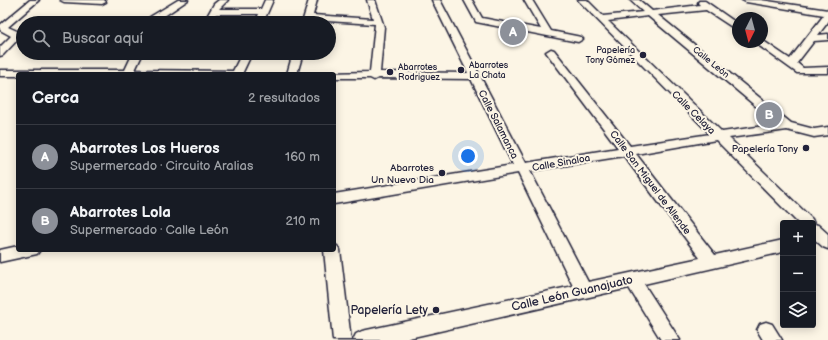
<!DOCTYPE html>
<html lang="es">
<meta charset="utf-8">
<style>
:root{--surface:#171b24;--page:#242831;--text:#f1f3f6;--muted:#9ea1a6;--line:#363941;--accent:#8c9099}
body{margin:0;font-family:"Balsamiq Sans",sans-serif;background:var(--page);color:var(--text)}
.controls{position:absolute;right:12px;bottom:12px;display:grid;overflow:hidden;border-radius:4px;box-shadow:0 2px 10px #0003}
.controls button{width:36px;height:36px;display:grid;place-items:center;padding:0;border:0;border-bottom:1px solid var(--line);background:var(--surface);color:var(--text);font:20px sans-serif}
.compass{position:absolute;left:732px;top:12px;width:36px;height:36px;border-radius:50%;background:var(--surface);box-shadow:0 2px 10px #0003;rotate:186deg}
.you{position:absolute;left:468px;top:156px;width:14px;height:14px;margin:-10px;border:3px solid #fff;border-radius:50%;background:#1a73e8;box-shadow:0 0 0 6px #1a73e833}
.badge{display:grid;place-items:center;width:26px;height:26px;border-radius:50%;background:var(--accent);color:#fff;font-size:13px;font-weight:700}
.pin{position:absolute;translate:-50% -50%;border:2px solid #fff;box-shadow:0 1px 4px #0006}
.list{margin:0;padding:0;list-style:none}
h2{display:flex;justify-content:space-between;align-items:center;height:52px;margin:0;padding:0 16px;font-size:17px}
h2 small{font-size:13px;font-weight:400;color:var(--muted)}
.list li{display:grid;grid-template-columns:26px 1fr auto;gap:12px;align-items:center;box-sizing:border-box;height:64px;padding:0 16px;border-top:1px solid var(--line)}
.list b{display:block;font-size:15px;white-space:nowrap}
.list p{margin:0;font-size:13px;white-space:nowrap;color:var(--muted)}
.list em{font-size:13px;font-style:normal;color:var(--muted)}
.icon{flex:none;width:22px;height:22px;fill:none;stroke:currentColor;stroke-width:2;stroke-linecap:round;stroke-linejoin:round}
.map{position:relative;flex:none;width:828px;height:340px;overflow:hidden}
.search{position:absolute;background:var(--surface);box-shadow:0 2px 10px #0003;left:16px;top:16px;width:320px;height:44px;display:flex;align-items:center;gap:10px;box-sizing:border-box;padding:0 14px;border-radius:22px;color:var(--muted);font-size:15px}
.panel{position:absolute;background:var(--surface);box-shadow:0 2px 10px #0003;left:16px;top:72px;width:320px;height:180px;border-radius:4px}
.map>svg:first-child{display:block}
</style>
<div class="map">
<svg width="828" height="340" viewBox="0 0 828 340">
<rect width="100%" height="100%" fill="#fcf5e5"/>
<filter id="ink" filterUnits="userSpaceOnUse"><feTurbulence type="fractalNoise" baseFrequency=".025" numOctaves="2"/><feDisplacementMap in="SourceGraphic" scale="8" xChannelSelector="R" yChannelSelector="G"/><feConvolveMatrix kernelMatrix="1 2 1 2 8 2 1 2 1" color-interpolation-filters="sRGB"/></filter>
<g filter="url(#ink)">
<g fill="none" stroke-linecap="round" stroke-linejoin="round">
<!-- street casing -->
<g stroke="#22223b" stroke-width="3">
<path id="street" d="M30 0H39L8 27 17 31 21 36 3 55 0 56V47L11 36 0 30V25Z
M60 0H104L106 2 102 4 64 2Z
M178 0H188L154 23H145L150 17Z
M219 0H228L219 9H261L265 0H273L263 23H255L259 14H216L212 22H206L205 20 214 4Z
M309 0H317L313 15 373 19 367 0H375L384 27 380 72 468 73 432 0H440L526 163 618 148 546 52 551 49 554 50 630 146 710 134 578 0H587L603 16 643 12 630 0H639L652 11 700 5 698 3 699 1H705L738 24V31L706 10 658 15 791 123 814 129 828 127V135L814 137 787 130 729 138 812 219 814 224 818 225 828 234V249L823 247 813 238V223H798L716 140 636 154 715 255 783 240V252L644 284 680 340H661L629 288 400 340H353L356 334 362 331 573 286 518 173 334 204V194L513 165 471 79 378 78 374 80 370 78H334V74H330V73L370 72 375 24 311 20 310 23H302ZM648 16 777 124 722 132 608 21ZM624 156 700 258 588 282 530 171Z
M464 0H472L482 18 541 29 524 0H532L551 31 581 37 583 39 578 42 476 22Z
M742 0H761L828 10V22L818 35 828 34V40L814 41 797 63 803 68 828 67V73H797L754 42H762V40L790 59 824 15 746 2Z
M133 53H143L135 70 233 71 242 53H252L242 74H18V76H0V70H125Z
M293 53H303L297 74H287Z
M334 244 337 246 340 250 351 340H333L324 250H334Z
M18 246V250H40L37 254 0 262V250Z
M766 322 772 324 782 340H763L757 330 760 324Z"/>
</g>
<!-- street -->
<use href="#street" fill="#fcf5e5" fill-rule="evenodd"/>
</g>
</g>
<!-- markers -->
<g fill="#22223b" stroke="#fcf5e5" stroke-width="1.5">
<circle cx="643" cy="55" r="4"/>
<circle cx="461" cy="70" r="4"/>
<circle cx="390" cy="72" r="4"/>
<circle cx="806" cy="148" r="4"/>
<circle cx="442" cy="173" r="4"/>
<circle cx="436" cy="310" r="4"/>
</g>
<g text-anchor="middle" stroke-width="4" stroke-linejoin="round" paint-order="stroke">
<!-- far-poi labels -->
<g font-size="9" fill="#22223b" stroke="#fcf5e5" text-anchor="start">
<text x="635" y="53" text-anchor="end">Papelería<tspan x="635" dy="10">Tony Gómez</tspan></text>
<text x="469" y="68">Abarrotes<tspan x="469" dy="10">La Chata</tspan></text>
<text x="398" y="70">Abarrotes<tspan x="398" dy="10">Rodriguez</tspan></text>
</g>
<!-- far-street labels -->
<g font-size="9" fill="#22223b" stroke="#fcf5e5">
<text transform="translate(711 62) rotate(39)" y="3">Calle León</text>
</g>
<!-- street labels -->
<g font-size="10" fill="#22223b" stroke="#fcf5e5">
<text transform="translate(694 112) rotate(45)" y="4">Calle Celaya</text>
<text transform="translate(499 124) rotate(63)" y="4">Calle Salamanca</text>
<text transform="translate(561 162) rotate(-10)" y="4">Calle Sinaloa</text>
<text transform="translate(651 182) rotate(53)" y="4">Calle San Miguel de Allende</text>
</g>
<!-- poi labels -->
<g font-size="10" fill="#22223b" stroke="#fcf5e5" text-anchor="end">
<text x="798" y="152">Papelería Tony</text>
<text x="434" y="171">Abarrotes<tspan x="434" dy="12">Un Nuevo Dia</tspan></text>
</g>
<!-- near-street labels -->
<g font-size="12" fill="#22223b" stroke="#fcf5e5">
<text transform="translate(572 293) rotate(-13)" y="4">Calle León Guanajuato</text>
</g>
<!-- near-poi labels -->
<g font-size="12" fill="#22223b" stroke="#fcf5e5" text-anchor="end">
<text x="428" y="314">Papelería Lety</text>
</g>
</g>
</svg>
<div class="controls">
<button>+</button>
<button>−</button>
<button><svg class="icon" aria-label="layers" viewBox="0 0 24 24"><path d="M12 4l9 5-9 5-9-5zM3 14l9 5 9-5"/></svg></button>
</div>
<svg class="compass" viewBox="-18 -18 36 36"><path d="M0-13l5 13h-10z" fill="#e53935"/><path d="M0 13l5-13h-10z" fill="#9ea1a6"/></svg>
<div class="you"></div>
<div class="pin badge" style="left:513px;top:32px">A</div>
<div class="pin badge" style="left:769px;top:115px">B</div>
<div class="search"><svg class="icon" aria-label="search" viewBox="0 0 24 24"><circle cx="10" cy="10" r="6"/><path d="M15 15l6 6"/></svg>Buscar aquí</div>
<section class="panel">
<h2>Cerca<small>2 resultados</small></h2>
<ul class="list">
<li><span class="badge">A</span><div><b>Abarrotes Los Hueros</b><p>Supermercado · Circuito Aralias</p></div><em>160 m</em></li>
<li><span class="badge">B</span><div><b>Abarrotes Lola</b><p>Supermercado · Calle León</p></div><em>210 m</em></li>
</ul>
</section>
</div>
